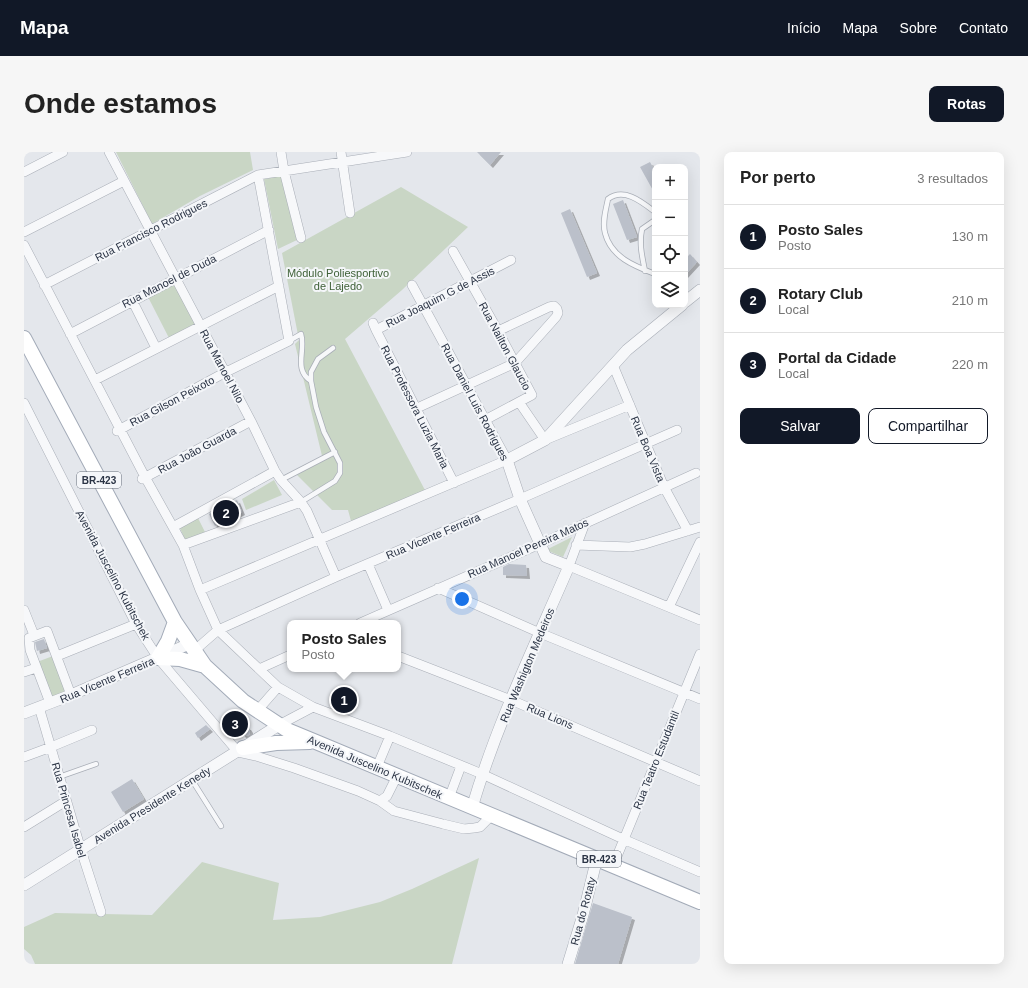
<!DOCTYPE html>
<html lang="pt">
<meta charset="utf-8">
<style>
:root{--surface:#fff;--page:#f6f6f6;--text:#222;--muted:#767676;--line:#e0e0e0;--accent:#111827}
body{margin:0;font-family:Helvetica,sans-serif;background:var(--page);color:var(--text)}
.controls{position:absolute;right:12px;top:12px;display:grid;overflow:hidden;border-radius:8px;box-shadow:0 4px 16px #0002}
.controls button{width:36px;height:36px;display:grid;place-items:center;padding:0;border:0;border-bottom:1px solid var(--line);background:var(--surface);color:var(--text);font:20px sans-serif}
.you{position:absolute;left:438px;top:447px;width:14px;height:14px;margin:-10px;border:3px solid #fff;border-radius:50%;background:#1a73e8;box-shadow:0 0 0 6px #1a73e833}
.badge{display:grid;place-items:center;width:26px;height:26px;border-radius:50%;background:var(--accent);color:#fff;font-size:13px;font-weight:700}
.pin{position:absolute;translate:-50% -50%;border:2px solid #fff;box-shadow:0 1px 4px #0006}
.popup{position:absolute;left:263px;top:468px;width:114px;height:52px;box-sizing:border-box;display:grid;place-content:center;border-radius:8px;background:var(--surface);filter:drop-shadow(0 1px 3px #0005);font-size:13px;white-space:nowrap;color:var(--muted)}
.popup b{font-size:15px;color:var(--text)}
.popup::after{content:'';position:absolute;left:50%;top:100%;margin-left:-8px;border:8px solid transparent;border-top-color:var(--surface)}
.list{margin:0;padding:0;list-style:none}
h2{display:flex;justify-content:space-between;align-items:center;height:52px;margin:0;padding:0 16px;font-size:17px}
h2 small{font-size:13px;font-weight:400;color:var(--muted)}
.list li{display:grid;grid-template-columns:26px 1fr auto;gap:12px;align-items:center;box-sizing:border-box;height:64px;padding:0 16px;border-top:1px solid var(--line)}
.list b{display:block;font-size:15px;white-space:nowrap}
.list p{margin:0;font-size:13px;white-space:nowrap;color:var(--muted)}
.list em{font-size:13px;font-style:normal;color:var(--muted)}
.actions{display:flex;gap:8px;padding:12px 16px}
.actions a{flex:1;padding:9px 0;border:1px solid var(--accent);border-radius:8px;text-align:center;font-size:14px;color:var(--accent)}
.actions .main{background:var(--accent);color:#fff}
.icon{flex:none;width:22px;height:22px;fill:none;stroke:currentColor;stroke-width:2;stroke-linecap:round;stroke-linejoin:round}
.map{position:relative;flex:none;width:676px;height:812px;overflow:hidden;border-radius:8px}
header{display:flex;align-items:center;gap:24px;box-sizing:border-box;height:56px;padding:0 20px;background:var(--accent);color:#fff}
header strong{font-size:19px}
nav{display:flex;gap:22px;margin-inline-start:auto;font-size:14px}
.intro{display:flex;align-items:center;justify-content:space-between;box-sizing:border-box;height:96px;padding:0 24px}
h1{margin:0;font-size:28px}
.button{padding:10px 18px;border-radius:8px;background:var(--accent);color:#fff;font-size:14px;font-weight:700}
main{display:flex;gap:24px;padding:0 24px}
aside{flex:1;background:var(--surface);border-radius:8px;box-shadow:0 4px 16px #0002}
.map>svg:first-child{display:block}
</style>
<header>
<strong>Mapa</strong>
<nav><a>Início</a><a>Mapa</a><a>Sobre</a><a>Contato</a></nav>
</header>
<div class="intro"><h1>Onde estamos</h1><a class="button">Rotas</a></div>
<main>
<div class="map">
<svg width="676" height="812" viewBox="0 0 676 812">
<defs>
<filter id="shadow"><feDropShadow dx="3" dy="3" stdDeviation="0" flood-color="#0004"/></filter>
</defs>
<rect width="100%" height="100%" fill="#e4e7ec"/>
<!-- green -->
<path fill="#c9d6c5" d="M92 0H226L229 18 176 44 128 72Z
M257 24 273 88 254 97 240 27Z
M377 35 444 75 378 138 321 187 402 340 327 369 324 358H308L273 323 299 308 271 192 275 188 258 101Z
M152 132 173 173 145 186 124 145Z
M250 328 258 343 222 358 218 347Z
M174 366 181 380 161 388 156 376Z
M548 385 539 405 522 398Z
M29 504 43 541 27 547 13 510Z
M455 706 428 812H11L7 803 0 797V775L31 761 128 763 178 710 255 731 249 768 296 765 356 750 388 737Z"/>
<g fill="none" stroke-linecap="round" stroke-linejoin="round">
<!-- stream -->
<path stroke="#9fb4cc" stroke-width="2.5" d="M0 811 2 812"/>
</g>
<!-- building -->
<path fill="#bbc0ca" filter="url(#shadow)" d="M453 0H477L466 13Z
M626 10 631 19V42L616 15Z
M599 48 613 85 603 88 589 52Z
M546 57 573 121 563 125 537 61Z
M666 102 673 110 661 123V107Z
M213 348 218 360 191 374 185 362Z
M485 412 502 413 503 424 479 423V415Z
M20 487 23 496 13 499 11 490Z
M206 564 219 574 224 575 226 578V582L223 584 219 583 217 580 202 569Z
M182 573 186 577 174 586 171 581Z
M108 627 120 647 99 660 87 640Z
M569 751 608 765 594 812H551Z"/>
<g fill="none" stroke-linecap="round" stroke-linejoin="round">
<!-- service casing -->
<g stroke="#a9aeb7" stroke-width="6">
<path id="service" d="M631 60C618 50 600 35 584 47 582 57 578 70 581 81 587 105 610 114 631 122
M621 119C618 104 615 92 618 77L631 68
M265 189 277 182C282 198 269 218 287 229
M257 328 311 300
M277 350 311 329 316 321V311L300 280 292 255 287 229V220L294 207 309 196
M35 625 72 612
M168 628 197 674"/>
</g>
<!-- minor casing -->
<g stroke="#a9aeb7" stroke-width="10">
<path id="minor" d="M85 0 227 269 251 319 257 328 277 350 283 359 312 425
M257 0 260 19 277 86
M317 0 326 61
M0 20 39 0
M0 80 100 29
M0 93 121 325 159 393 176 438 194 478 254 535 289 555 366 584 458 622 599 687 676 720
M429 99 474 179 508 243 461 268
M20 133 234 23 383 0
M108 148 132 196
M349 171 352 178 487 108
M352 178 430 331
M46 182 245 78
M589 213 640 335 664 379
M71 228 255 134
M495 250 521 288 606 253
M0 251 112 472 134 506 214 600 232 604 270 616 334 639 356 649 370 659 419 672 440 677 450 676 456 675 467 664
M391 257 491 211 532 165 534 161 533 157 530 154 525 155 474 179
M93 279 200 221 265 189 234 23
M118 327 227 269
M561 371 545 414 676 468
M149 375 251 319
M159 393 277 350
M552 393 606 395 621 392 676 375
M344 412 364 458
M414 436 516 481 676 547
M176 438 483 308 388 133
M645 455 676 390
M0 458 10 483
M336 471 516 392 672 321
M170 499 194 478 312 425 496 347 653 278
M33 504 112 472
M374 504 487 548 676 629
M235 517 266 503
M0 520 12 516
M26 551 6 498 5 486 23 479 47 543
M15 555 57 698 77 760
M233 559 254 535
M255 573 289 555
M0 605 27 595 68 578
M353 615 366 584
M425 646 437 614
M356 649 363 644 373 624
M0 675 42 649
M589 714 676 502"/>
</g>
<!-- tertiary casing -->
<g stroke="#a9aeb7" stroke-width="12">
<path id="tertiary" d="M661 150 676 138
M0 561 47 543 165 492
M448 656C472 573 511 493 545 414L522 405 496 347 483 308 521 288 603 198 658 153
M0 733 255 573
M544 812 559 763 573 706"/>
</g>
<!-- primary casing -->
<g stroke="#a3abb8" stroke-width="16">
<path id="primary" d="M0 186 151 470 181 514 219 549 263 578 292 590 676 750
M134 506 156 507 181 514
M134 506 144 489 151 470
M219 596 252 591 286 590"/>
</g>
<!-- service -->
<use href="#service" stroke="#f7f8fa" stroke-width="4.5"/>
<!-- minor -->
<use href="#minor" stroke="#f7f8fa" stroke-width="9"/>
<!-- tertiary -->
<use href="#tertiary" stroke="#f7f8fa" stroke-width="11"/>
<!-- primary -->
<use href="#primary" stroke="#fff" stroke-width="14"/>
</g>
<g text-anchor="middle" stroke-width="4" stroke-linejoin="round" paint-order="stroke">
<!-- shield labels -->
<g fill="#f4f6f9" stroke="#676e7b" stroke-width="1">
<rect x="53" y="320" width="44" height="16" rx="3"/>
<rect x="553" y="699" width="44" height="16" rx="3"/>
</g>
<g font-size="10" font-weight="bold" fill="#2b3445">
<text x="75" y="332">BR-423</text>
<text x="575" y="711">BR-423</text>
</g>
<!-- street labels -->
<g font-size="11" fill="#2b3445" stroke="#f4f6f9">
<text transform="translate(127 78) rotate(-27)" y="4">Rua Francisco Rodrigues</text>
<text transform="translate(145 129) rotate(-27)" y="4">Rua Manoel de Duda</text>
<text transform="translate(416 145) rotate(-27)" y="4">Rua Joaquim G de Assis</text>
<text transform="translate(481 194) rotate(62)" y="4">Rua Nailton Glaucio</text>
<text transform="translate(198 214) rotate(62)" y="4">Rua Manoel Nilo</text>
<text transform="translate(148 249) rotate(-28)" y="4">Rua Gilson Peixoto</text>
<text transform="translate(451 250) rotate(62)" y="4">Rua Daniel Luis Rodrigues</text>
<text transform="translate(391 255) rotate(63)" y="4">Rua Professora Luzia Maria</text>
<text transform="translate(624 297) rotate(67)" y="4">Rua Boa Vista</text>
<text transform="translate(173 298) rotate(-28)" y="4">Rua João Guarda</text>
<text transform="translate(409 384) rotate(-23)" y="4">Rua Vicente Ferreira</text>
<text transform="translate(504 396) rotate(-24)" y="4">Rua Manoel Pereira Matos</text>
<text transform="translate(89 423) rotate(62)" y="4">Avenida Juscelino Kubitschek</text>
<text transform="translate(503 513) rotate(-67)" y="4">Rua Washigton Medeiros</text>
<text transform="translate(83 528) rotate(-23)" y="4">Rua Vicente Ferreira</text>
<text transform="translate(526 564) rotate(23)" y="4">Rua Lions</text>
<text transform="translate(632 608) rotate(-68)" y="4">Rua Teatro Estudantil</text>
<text transform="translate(351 615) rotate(23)" y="4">Avenida Juscelino Kubitschek</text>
<text transform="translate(128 653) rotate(-32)" y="4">Avenida Presidente Kenedy</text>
<text transform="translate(45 658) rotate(74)" y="4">Rua Princesa Isabel</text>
<text transform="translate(559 759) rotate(-75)" y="4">Rua do Rotaty</text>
</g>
<!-- park labels -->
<g font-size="11" fill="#3f6138" stroke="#f4f6f9">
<text x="314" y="125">Módulo Poliesportivo<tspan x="314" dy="13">de Lajedo</tspan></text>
</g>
</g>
</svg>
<div class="controls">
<button>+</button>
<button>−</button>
<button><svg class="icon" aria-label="locate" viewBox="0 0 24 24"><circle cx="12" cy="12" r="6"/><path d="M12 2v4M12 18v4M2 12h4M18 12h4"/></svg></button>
<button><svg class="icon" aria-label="layers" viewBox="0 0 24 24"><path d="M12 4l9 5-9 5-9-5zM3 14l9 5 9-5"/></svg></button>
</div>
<div class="you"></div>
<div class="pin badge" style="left:320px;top:548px">1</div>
<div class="popup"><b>Posto Sales</b>Posto</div>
<div class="pin badge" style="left:202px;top:361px">2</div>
<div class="pin badge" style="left:211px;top:572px">3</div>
</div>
<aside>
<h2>Por perto<small>3 resultados</small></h2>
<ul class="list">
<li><span class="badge">1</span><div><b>Posto Sales</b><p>Posto</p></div><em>130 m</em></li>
<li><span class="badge">2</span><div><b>Rotary Club</b><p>Local</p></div><em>210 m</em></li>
<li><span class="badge">3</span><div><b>Portal da Cidade</b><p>Local</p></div><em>220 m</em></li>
</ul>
<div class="actions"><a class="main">Salvar</a><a>Compartilhar</a></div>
</aside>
</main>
